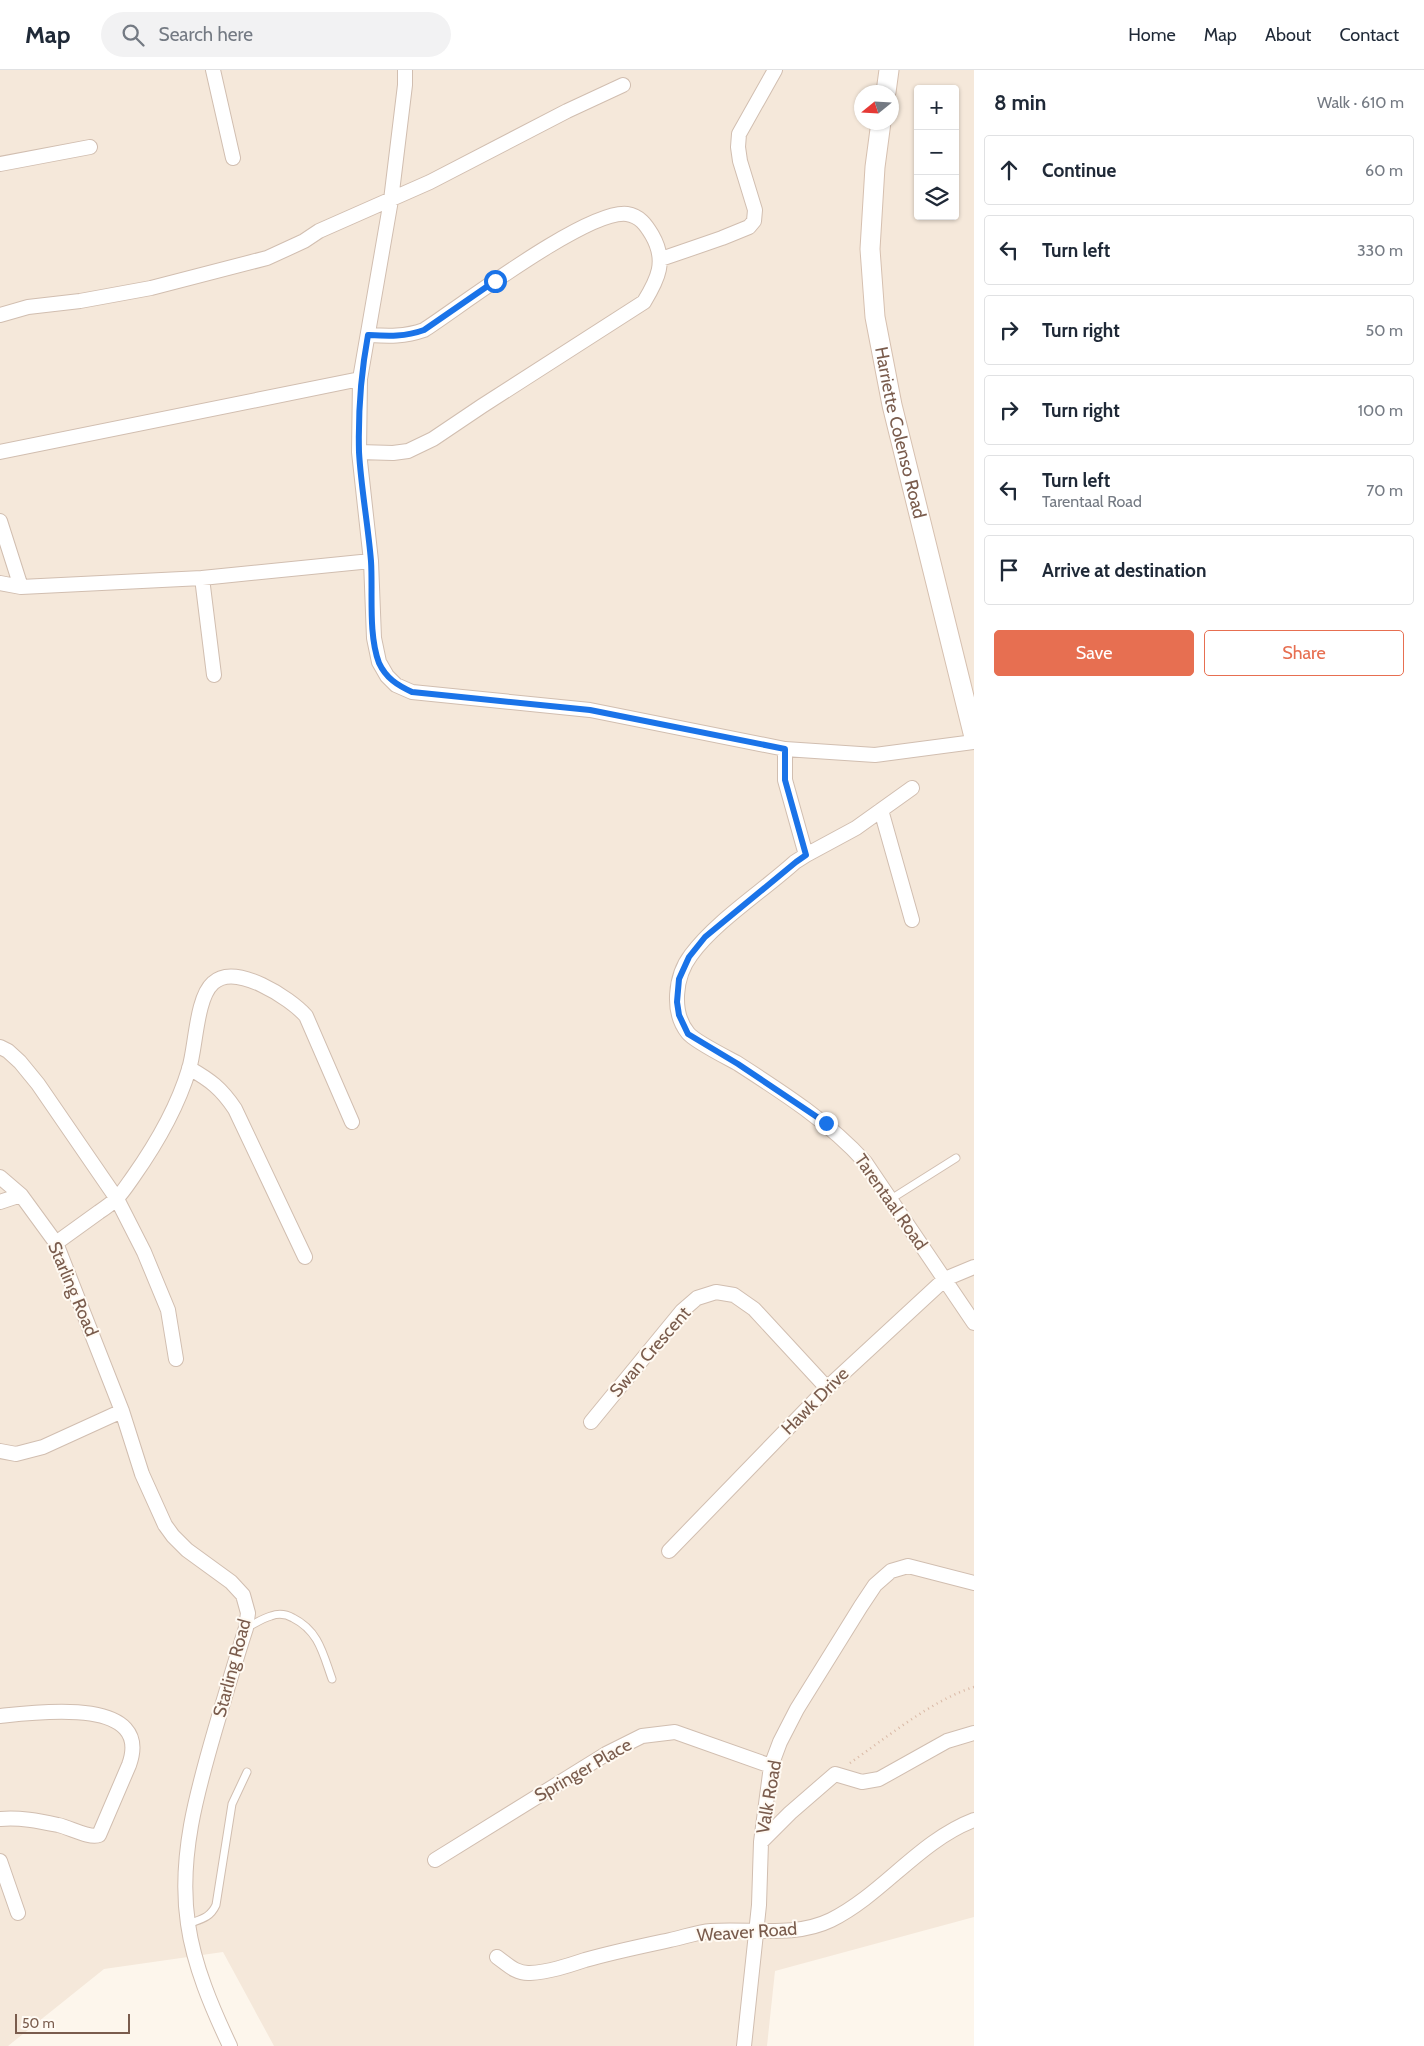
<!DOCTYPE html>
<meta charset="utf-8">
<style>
:root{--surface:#fff;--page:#f2f2f3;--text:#1f2937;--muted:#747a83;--line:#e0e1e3;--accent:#e76f51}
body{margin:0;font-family:Cabin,sans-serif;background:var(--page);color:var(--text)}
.controls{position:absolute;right:15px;top:15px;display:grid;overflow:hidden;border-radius:5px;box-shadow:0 1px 4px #0004}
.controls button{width:45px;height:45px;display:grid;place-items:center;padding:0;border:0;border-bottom:1px solid var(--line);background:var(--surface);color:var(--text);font:25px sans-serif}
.compass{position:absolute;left:854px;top:15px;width:45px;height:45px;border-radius:50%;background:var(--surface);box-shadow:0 1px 4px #0004;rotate:252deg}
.scale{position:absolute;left:15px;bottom:12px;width:115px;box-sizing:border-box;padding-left:5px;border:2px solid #7a5c4d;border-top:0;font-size:14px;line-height:18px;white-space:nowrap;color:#7a5c4d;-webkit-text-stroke:4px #fffaf3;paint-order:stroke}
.stop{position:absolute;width:15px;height:15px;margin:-11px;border:4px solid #1a73e8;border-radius:50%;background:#fff}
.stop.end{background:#1a73e8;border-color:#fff;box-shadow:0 1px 5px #0008}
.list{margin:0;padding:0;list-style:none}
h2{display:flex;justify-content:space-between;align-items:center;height:65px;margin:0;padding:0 20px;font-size:21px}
h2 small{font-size:16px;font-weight:400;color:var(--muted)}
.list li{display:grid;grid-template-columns:32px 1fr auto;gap:15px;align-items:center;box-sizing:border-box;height:70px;margin:0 10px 10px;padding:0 10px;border:1px solid var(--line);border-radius:5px}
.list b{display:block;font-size:19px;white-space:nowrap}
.list p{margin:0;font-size:16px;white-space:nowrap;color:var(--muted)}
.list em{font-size:16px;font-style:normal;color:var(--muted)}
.actions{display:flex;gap:10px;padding:15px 20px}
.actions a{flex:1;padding:11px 0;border:1px solid var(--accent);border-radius:5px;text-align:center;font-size:18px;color:var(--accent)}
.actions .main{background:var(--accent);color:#fff}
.icon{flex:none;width:28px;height:28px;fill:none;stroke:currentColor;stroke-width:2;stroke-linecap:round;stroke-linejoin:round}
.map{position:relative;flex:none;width:974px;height:1976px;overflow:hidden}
header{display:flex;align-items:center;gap:30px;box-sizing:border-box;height:70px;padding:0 25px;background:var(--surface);border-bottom:1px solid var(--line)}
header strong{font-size:24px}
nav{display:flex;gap:28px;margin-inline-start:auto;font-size:18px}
.search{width:350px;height:45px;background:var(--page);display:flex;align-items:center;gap:12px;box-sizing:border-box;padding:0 18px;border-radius:28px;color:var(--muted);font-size:19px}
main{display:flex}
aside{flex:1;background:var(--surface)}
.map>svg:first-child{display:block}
</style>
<header>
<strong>Map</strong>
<div class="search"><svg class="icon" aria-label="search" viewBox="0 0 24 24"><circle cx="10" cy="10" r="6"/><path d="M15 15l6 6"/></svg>Search here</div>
<nav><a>Home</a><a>Map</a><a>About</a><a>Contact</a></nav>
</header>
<main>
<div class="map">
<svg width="974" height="1976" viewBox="0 0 974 1976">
<rect width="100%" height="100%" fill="#fdf6ec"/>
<!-- residential -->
<path fill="#f5e8da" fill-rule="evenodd" d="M0 0H974V1847L775 1901 767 1976H274L223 1882 104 1899 8 1976H0ZM918 19H955V146H918ZM862 22H892V52H862Z"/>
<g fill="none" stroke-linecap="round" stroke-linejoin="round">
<!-- lane casing -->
<g stroke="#d1beb0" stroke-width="9">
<path id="lane" d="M891 1129 956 1088
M246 1558C254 1554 263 1548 271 1546 279 1543 286 1544 293 1548 319 1561 323 1584 332 1609
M188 1854C201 1849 210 1848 216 1835L232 1734 247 1702"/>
</g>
<!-- street casing -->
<g stroke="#d1beb0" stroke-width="16">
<path id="street" d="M213 0 233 88
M405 0V15L391 130 360 309 359 382 371 491 374 568 379 592 387 606 396 615 412 622 590 640 785 679 875 685 974 672
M0 94 90 77
M661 189 722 168 749 157 754 151 755 140 740 91 738 77 739 64 775 0
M0 245 28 237 80 231 151 218 267 188 304 171 319 161 430 112 567 41 623 15
M0 382 360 309
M359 382 393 383 408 381 433 369 482 336 644 232C658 209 667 191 652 165 646 155 640 146 627 144 588 139 461 236 424 260 404 267 388 266 368 265
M0 451 21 517
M202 508 214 605
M0 513 21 517 202 508 371 491
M785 679V710L806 785 795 792C763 821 716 851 691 885 675 906 671 942 688 963 694 971 726 987 737 993 782 1022 829 1052 865 1092L974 1253
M881 740 912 850
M806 785 856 758 912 718
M0 977 8 981 20 992 38 1014 117 1129 144 1182 168 1240 176 1289
M189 998C210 1010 221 1018 235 1039L305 1187
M0 1107 21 1125 56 1173 122 1341 142 1404 165 1455 173 1466 187 1480 231 1512 243 1525 248 1543 246 1558C235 1592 225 1626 215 1660 197 1722 178 1788 188 1854 194 1896 212 1938 230 1976
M0 1132 21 1125
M56 1173C70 1163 85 1152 99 1142 105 1138 112 1133 117 1128 123 1122 128 1114 133 1107 157 1073 177 1039 189 999 196 977 196 928 213 913 235 892 290 928 306 946L352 1052
M591 1352 682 1241 697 1228 716 1222 734 1225 754 1239 827 1318
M0 1381 16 1384 43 1377 122 1341
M669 1481 827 1318 945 1209 974 1197
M0 1646C36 1642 154 1626 129 1695L99 1765C90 1769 69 1757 58 1755 39 1751 19 1747 0 1749
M761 1772 790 1743 835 1704 862 1712 879 1709 947 1671 974 1663
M435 1790 606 1684 642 1666 675 1662 771 1696
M0 1791 18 1843
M497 1887C507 1894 516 1904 530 1903 549 1902 567 1896 585 1890 613 1882 642 1876 670 1870 684 1867 698 1862 711 1861 751 1858 794 1868 831 1850 883 1824 919 1771 974 1750
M744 1976 759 1835 761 1772 771 1696 780 1672 797 1639 861 1536 875 1515 891 1501 908 1496 974 1513"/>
</g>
<!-- secondary casing -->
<g stroke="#d6c0b0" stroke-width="21">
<g id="secondary">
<path d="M886 22 889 0"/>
<path id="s1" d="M881 52 875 97 870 179 875 247 892 335 974 667"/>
</g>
</g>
<!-- path -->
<path stroke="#d9b8a5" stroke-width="2.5" stroke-dasharray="1 4" stroke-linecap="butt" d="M850 1693C886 1668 932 1630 974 1617"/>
<!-- lane -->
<use href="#lane" stroke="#fff" stroke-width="7"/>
<!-- street -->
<use href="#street" stroke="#fff" stroke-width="14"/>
<!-- secondary -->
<use href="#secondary" stroke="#fff" stroke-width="19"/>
</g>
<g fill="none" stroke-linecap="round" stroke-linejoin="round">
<!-- route -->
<path stroke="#1a73e8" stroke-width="6" d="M495 211 424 260C405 267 388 266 368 265 361 303 358 342 359 382 361 418 368 454 371 491 373 522 368 564 379 593 386 608 397 615 412 622L590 640 785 679V710L806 785 796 792 705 867 689 887 679 909 677 932 679 945 688 964 738 994 826 1053"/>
</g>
<g text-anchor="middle" stroke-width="4" stroke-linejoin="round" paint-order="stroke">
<!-- street labels -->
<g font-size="18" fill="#7a5c4d" stroke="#fffaf3">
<text dy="6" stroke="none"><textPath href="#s1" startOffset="314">Harriette Colenso Road</textPath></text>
<text transform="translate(891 1132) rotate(55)" y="6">Tarentaal Road</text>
<text transform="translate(73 1219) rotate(67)" y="6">Starling Road</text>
<text transform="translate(650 1282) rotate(-49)" y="6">Swan Crescent</text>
<text transform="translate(815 1331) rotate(-45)" y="6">Hawk Drive</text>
<text transform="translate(232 1598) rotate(-75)" y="6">Starling Road</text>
<text transform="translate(583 1700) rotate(-30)" y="6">Springer Place</text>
<text transform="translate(769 1727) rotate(-80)" y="6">Valk Road</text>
<text transform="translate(747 1862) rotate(-4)" y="6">Weaver Road</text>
</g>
</g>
</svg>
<div class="controls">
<button>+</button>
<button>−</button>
<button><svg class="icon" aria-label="layers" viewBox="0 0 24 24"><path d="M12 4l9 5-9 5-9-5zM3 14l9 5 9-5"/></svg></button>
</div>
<svg class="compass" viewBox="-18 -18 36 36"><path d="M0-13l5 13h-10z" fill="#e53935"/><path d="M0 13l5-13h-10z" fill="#747a83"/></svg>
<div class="scale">50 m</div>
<div class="stop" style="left:495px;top:211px"></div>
<div class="stop end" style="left:826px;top:1053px"></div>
</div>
<aside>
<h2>8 min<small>Walk · 610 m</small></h2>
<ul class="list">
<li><svg class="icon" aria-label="ahead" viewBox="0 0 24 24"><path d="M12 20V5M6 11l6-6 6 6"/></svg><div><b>Continue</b></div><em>60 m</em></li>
<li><svg class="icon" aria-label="left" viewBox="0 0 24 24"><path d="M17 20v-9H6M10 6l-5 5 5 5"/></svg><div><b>Turn left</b></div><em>330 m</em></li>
<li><svg class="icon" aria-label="right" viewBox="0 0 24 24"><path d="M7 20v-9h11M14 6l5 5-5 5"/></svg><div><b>Turn right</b></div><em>50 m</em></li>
<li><svg class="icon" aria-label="right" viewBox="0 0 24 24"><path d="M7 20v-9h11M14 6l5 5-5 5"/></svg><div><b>Turn right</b></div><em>100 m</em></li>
<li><svg class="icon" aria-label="left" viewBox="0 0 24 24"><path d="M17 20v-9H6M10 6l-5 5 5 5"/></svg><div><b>Turn left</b><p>Tarentaal Road</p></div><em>70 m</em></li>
<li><svg class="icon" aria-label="arrive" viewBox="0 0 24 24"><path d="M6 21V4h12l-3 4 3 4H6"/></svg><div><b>Arrive at destination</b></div></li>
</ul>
<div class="actions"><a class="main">Save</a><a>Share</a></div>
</aside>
</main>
